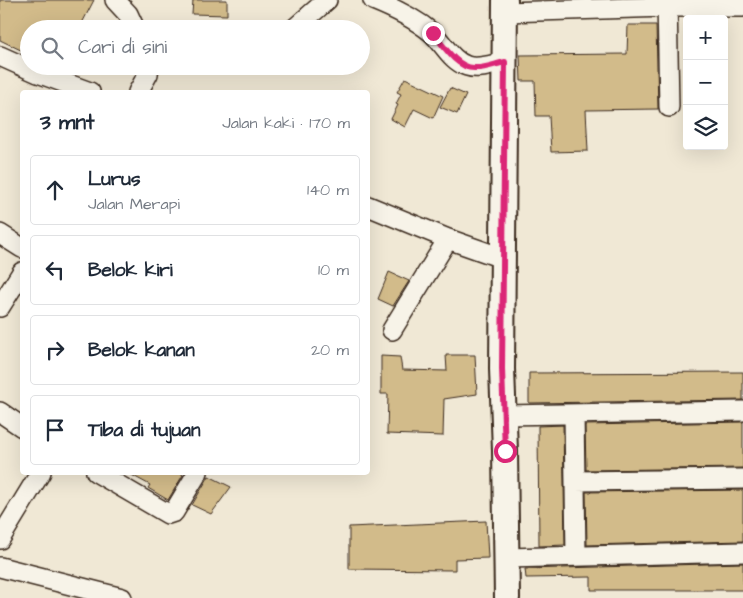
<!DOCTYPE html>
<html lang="id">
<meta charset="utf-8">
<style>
:root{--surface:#fff;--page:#f6f6f7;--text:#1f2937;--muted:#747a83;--line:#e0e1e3}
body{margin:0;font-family:"Architects Daughter",sans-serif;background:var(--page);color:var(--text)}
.controls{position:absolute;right:15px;top:15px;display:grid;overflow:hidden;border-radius:5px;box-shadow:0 5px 20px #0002}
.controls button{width:45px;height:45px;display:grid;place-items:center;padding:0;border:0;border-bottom:1px solid var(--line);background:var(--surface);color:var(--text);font:25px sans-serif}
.stop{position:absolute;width:15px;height:15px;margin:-11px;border:4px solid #db2777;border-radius:50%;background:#fff}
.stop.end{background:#db2777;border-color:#fff;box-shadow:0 1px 5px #0008}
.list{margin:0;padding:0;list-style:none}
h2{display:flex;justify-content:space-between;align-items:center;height:65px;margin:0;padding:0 20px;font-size:21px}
h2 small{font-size:16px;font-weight:400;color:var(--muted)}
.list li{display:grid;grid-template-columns:32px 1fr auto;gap:15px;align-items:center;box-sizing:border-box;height:70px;margin:0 10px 10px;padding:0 10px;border:1px solid var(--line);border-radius:5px}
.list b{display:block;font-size:19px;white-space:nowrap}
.list p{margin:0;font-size:16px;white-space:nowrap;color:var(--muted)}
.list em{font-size:16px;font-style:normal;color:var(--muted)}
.icon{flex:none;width:28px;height:28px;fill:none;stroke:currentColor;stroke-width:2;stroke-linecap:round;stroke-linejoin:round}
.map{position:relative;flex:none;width:743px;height:598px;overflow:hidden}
.search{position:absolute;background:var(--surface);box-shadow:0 5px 20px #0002;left:20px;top:20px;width:350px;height:55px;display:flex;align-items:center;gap:12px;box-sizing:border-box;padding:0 18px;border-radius:28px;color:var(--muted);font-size:19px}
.panel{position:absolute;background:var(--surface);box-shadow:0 5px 20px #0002;left:20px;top:90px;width:350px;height:385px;border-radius:5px}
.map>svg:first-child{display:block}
</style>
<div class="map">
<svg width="743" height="598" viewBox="0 0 743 598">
<rect width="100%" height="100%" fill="#f0e8d5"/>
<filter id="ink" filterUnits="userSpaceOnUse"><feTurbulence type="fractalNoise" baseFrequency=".02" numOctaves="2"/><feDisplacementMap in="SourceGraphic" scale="10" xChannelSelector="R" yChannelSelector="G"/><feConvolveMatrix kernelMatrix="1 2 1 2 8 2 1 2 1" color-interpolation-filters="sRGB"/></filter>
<g filter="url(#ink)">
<!-- building -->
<path fill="#d2bb8a" stroke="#3b2a1e" d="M0 0H94L79 29H29V54L0 40Z
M193 0H227V15L192 14Z
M628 25H656L658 109 586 110 588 151 551 152 549 116H536L535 81H521L520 55 627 54Z
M405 78 443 96 433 118 414 109 405 127 391 119 398 105 396 104 401 94 397 92Z
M450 88 466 95 457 114 440 107Z
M389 272 409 281 393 306 378 299Z
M446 355H475L477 394 444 399 443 436 387 434 388 394H381V356L400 357 402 370 447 371Z
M743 372V400L529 403V373Z
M743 422V468L586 470 585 425Z
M563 425 565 545 539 546 538 426Z
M126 472H179L183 475 168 500 148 488 150 485Z
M209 476 231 487 211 514 192 505Z
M743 490V541L587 545 586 492Z
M486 521 488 558 455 559V570L349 569V527Z
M743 563V590H591V577L526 578 525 569Z"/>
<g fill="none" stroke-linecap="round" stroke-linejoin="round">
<!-- minor casing -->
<g stroke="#3b2a1e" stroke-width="22">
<path id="minor" d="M115 0 128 14 135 29
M373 0C393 8 414 18 431 32 443 42 451 61 467 66 479 70 493 64 505 62
M667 0 669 107
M505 12 667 7H743
M294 29 327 0
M0 56 38 73 90 92
M138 92 148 74 149 66
M368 206 448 239 502 258
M0 234 22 248
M0 307 22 272
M392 330 448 239
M0 412 22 427
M574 414 576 556
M504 415 743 411
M96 472 168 514 174 512 198 472
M575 481 743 479
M0 539 41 472
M507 558 743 552
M0 567 122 598"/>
</g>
<!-- tertiary casing -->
<g stroke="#3b2a1e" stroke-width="28">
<path id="tertiary" d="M505 0 502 369 505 451 507 598"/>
</g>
<!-- minor -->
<use href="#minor" stroke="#f7f3e8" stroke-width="19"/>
<!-- tertiary -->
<use href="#tertiary" stroke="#f7f3e8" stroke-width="24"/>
</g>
</g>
<g fill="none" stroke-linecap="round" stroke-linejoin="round" filter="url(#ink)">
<!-- route -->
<path stroke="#db2777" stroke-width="6" d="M433 33C443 45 457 68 474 68 484 69 495 64 505 62L502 369 505 451"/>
</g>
</svg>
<div class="controls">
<button>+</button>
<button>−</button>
<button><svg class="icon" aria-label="layers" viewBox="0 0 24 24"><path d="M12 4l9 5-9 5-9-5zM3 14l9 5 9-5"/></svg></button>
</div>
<div class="stop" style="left:505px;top:451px"></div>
<div class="stop end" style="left:433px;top:33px"></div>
<div class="search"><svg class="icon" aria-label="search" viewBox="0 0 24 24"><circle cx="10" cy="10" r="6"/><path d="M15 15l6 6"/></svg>Cari di sini</div>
<section class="panel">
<h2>3 mnt<small>Jalan kaki · 170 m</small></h2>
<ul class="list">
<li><svg class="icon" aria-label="ahead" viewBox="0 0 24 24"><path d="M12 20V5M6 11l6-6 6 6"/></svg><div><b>Lurus</b><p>Jalan Merapi</p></div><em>140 m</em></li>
<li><svg class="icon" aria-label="left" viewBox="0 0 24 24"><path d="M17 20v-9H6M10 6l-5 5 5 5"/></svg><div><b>Belok kiri</b></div><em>10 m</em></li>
<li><svg class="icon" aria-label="right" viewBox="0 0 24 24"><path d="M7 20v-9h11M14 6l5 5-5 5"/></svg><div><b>Belok kanan</b></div><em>20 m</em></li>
<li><svg class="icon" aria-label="arrive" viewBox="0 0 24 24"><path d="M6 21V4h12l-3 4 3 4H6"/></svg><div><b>Tiba di tujuan</b></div></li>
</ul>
</section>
</div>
